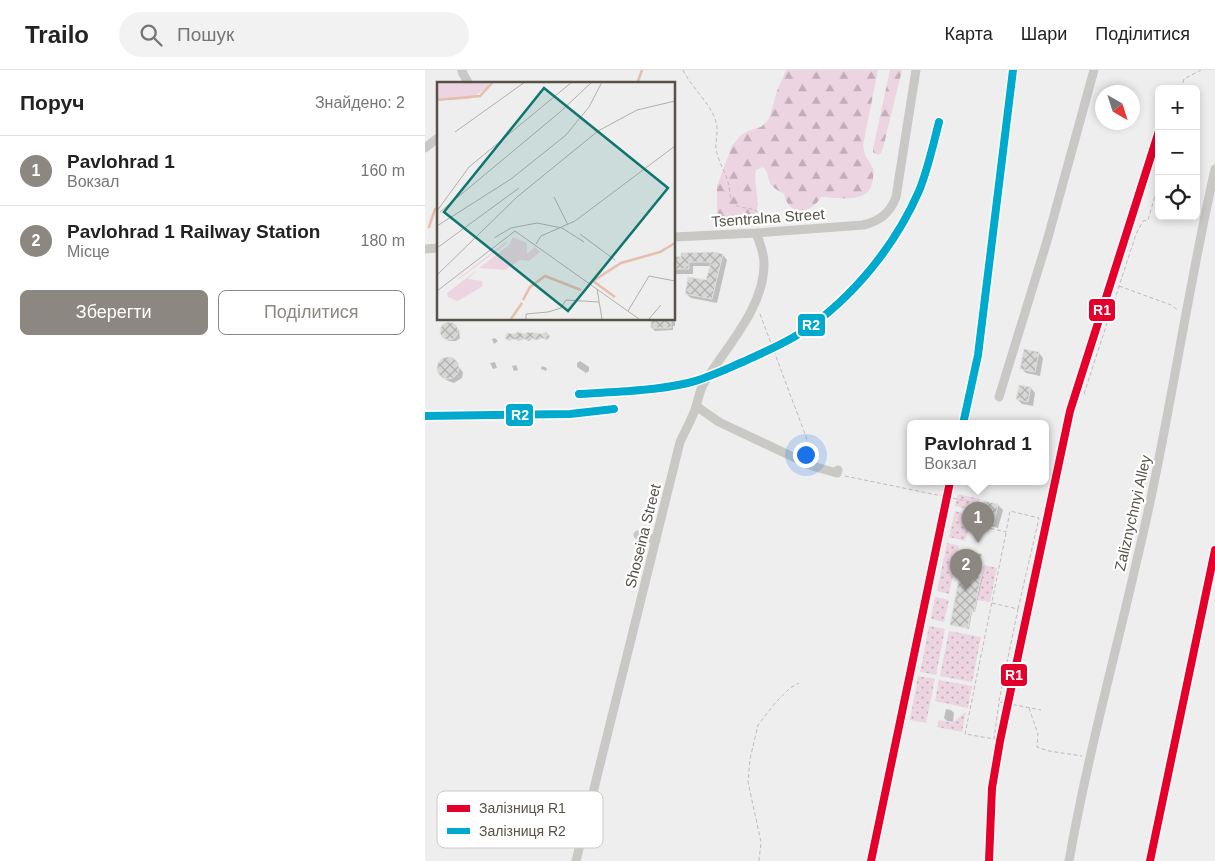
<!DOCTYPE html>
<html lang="uk">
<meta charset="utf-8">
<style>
:root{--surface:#fff;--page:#f2f2f2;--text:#222;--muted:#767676;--line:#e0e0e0;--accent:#8c8881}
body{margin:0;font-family:Arial,sans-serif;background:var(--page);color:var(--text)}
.controls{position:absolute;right:15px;top:15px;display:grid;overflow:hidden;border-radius:8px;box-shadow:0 2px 8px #0003}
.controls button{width:45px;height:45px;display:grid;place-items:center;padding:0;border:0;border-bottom:1px solid var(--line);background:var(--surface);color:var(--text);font:25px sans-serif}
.compass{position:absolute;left:670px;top:15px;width:45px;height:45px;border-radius:50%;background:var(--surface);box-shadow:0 2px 8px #0003;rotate:141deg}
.you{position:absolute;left:380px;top:384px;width:18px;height:18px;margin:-12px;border:4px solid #fff;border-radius:50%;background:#1a73e8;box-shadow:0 0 0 8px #1a73e833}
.badge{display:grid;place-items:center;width:32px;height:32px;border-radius:50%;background:var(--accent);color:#fff;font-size:16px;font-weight:700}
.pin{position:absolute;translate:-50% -41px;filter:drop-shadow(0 1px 2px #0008)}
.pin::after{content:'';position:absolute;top:26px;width:18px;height:15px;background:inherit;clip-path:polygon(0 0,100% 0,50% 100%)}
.popup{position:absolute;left:482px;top:350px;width:142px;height:65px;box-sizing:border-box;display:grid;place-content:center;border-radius:8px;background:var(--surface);filter:drop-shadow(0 1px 4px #0005);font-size:16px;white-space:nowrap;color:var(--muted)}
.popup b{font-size:19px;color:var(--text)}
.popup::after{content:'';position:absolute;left:50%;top:100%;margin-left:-10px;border:10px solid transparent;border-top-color:var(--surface)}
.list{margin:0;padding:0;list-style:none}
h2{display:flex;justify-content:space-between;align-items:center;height:65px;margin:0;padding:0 20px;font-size:21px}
h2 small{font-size:16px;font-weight:400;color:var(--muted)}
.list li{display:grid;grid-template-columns:32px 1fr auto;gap:15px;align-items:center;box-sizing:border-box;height:70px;padding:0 20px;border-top:1px solid var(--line)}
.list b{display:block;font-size:19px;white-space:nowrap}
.list p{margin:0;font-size:16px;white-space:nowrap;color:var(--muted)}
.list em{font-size:16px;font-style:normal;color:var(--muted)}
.actions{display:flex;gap:10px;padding:15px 20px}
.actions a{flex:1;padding:11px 0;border:1px solid var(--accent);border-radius:8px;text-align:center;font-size:18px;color:var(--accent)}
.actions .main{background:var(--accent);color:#fff}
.icon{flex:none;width:28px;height:28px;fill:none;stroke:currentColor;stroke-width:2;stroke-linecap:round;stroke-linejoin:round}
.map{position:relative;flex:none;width:790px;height:791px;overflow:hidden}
header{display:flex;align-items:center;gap:30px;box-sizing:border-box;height:70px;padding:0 25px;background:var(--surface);border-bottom:1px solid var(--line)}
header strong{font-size:24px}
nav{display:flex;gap:28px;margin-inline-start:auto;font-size:18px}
.search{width:350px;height:45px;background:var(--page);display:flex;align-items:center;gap:12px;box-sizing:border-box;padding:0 18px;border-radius:28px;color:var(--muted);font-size:19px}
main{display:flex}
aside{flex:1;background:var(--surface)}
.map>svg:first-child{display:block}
</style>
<header>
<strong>Trailo</strong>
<div class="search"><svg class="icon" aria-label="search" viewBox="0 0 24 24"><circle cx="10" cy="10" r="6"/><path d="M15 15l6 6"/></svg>Пошук</div>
<nav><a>Карта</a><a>Шари</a><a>Поділитися</a></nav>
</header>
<main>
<aside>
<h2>Поруч<small>Знайдено: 2</small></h2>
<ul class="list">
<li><span class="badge">1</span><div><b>Pavlohrad 1</b><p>Вокзал</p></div><em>160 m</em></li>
<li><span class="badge">2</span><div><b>Pavlohrad 1 Railway Station</b><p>Місце</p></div><em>180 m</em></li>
</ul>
<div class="actions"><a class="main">Зберегти</a><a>Поділитися</a></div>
</aside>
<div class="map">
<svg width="790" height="791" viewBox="0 0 790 791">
<defs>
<pattern id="grass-dots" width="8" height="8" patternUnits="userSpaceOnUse" patternTransform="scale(1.25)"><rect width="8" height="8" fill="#ecd4e0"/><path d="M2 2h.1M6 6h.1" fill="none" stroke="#c2aeb7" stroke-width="1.8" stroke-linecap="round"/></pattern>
<pattern id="forest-firs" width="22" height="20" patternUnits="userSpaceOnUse" patternTransform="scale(1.25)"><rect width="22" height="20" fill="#ecd4e0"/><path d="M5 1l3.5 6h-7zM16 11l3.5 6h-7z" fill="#c2aeb7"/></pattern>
<pattern id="building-cross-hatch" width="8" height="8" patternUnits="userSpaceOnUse" patternTransform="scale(1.25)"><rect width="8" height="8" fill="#d7d7d6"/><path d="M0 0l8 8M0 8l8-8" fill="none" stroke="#b1b1af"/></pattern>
</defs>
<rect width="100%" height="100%" fill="#eee"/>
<!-- grass -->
<path fill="url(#grass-dots)" d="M533 424 555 429 552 441 530 436Z
M530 441 547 446 540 471 524 467Z
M522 473 534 476 524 524 512 521Z
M559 495 572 498 565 532 552 530Z
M510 527 524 530 519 552 506 549Z
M504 556 520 559 511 605 495 602Z
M524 561 556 567 547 612 515 606Z
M493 606 510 609 501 653 485 650Z
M514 610 547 616 543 638 510 631Z
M541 642 537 662 512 657 514 650 527 653Z"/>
<!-- forest -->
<path fill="url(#forest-firs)" d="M361 0H453L438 75 440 85 449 100C448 105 448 112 446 117 438 134 410 127 396 127 385 145 364 147 359 124 354 121 348 118 345 113 342 106 344 103 338 97L331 100C327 117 343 147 319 155 313 157 309 157 303 157L292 142V116L307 76 315 66 323 61 336 57 344 49 352 21Z
M465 0H477L458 78 456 83 453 85 448 82V79Z"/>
<!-- shadow -->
<path fill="#0003" d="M298 185 302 190 292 233 266 228 261 224 282 211 286 196H268V204H249V188Z
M160 249H176V250L162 251Z
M227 249H248L250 251V256H248V260L230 261 227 258Z
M26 253 34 260 35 268 31 271H23L17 263V258L21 254Z
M121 263 125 267 122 270 117 268 113 270 108 268 104 271 98 269 94 271 89 269 84 270 81 267 118 265Z
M70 268 73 271 69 274 67 269Z
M614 283 618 288 615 306 601 303 596 298Z
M21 288 27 289 38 302 37 308 29 313 21 310 13 299 16 291Z
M155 291 164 297V301L161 303 152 297V293Z
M70 292 72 298 68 299 65 293Z
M91 295 93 300 89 301 87 296Z
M117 296 122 298 121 301 116 299Z
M606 318 610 323 608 336 597 334 592 329Z
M560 432 573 435 578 440 573 458 561 455 556 450Z
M556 485 553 507 557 509 550 542H547L544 559 528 555 527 554Z
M521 639 526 640 529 643 528 652 522 651 519 648Z"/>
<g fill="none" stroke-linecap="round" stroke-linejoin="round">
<!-- stream -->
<path stroke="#e6beac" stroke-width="2.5" d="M212 14 217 0
M4 157 10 139"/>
</g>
<!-- building -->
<path fill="url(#building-cross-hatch)" stroke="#e1e0df" d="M288 182 298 184 287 229 260 224 263 207 281 210 286 192H264V199H249V186L256 187V183Z
M226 249H246V258H226Z
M15 261a9 9 0 1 1 18 0a9 9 0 1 1-18 0Z
M93 262 99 264 103 262 117 264 121 262 125 266 123 269 115 268 112 270 106 268 102 270 97 268 95 270 87 269 84 271 80 268 82 263 89 264Z
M599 279 614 282 610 302 595 299Z
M12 298a11 11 0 1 1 22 0a11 11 0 1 1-22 0Z
M594 315 606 317 603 332 591 329Z
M559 431 573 434 569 454 554 450Z
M543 481 557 484 553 506 556 507 549 542 546 541 543 558 525 555 535 503 539 504Z"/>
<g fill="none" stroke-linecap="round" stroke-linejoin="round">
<!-- path -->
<path stroke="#c3b9bb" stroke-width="1" stroke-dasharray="4 2.5" stroke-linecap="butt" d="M258 0C266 17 287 35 291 52 294 62 290 70 291 79 293 91 300 101 303 112 305 118 304 126 307 131 315 144 338 131 336 154
M756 19 759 9 776 0
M694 216 746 235 753 240
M335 244 389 388
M659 324 711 164 718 151 723 150 734 112
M420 406 556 434 551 455 581 462 585 441 614 448 593 539
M581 463 540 664 569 669 574 632 616 640
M567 533 593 539 574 631
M604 638 613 664 612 677 624 681 657 686
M334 791 336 772 323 712 325 689 333 655 351 632 365 618 374 613"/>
<!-- minor -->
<path stroke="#c9c8c5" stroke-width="9" d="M37 0V2L44 14
M0 78 14 67
M249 167 331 163 438 155C455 151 465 143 471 127L491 0
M0 179 14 178
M574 327 622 171 669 0
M271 336 294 352 364 385 387 396 412 403 413 400
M213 465 231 470
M151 791 255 372C260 361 267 349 271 337 273 329 274 323 278 315 299 279 340 238 339 193 339 183 335 173 331 163
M644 791C666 666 702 543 728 418 750 312 766 205 790 99"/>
<!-- rail-1 casing -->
<g stroke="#fff" stroke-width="11">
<path id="rail-1" d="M446 791 525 412
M564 791 567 718 575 671 645 341 734 61
M725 791 790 480"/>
</g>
<!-- rail-2 casing -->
<g stroke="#fff" stroke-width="11">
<path id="rail-2" d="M154 324C190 322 228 321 263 313 283 308 301 299 320 291 339 282 359 274 377 262 427 229 470 176 494 121 503 99 508 75 514 52
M0 346 145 344 189 339
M538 354 553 285 588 0"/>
</g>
<!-- rail-1 -->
<use href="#rail-1" stroke="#e4002b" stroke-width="8"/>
<!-- rail-2 -->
<use href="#rail-2" stroke="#00a9ce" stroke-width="8"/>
</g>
<g text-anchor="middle" stroke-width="4.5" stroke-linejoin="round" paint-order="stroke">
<!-- street labels -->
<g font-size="15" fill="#585147" stroke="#fff">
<text transform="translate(343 148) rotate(-4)" y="5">Tsentralna Street</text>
<text transform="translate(708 443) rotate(-77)" y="5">Zaliznychnyi Alley</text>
<text transform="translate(218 466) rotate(-76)" y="5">Shoseina Street</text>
</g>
</g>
<!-- overview -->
<g transform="translate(12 12)">
<rect width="238" height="238" fill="#eee"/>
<path d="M0 0H49L54 3 33 17 0 18Z" fill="#ecd4e0"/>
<path d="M76 155 90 161V172L98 165 103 170 92 179 83 178 68 188 42 186 72 163ZM70 159 69 162 21 198 22 196ZM40 188 31 197 45 199 46 204 21 219 11 215 10 211Z" fill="#ecd4e0"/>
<path fill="none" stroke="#e6beac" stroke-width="2.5" d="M0 18 43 14 56 0M178 215 156 199 184 181 223 170 238 161M86 218 93 205 108 194 144 208M74 237 85 221"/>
<path fill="none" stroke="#b2afab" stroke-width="1" d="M18 50 88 0M117 115 131 143M0 129 32 85 135 0M3 130 123 30 155 0M0 144 74 97 129 53 152 25 165 0M143 152 178 178M57 156 74 146 100 141 125 146 147 160M99 162 104 154 138 139 238 64M0 166 82 106M0 193 80 115 161 49 200 28 238 19M160 207 165 237M0 209 78 149 202 237M191 229 212 194 238 199M89 237V232L111 230 124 226 129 218 162 220M212 237 224 223"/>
<path fill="#0f766e" fill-opacity="0.15" stroke="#0f766e" stroke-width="2.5" d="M107 6 231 106 131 229 7 130Z"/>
<rect width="238" height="238" fill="none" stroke="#585147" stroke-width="2.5"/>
</g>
<!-- legend -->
<rect x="12" y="721" width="166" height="57" rx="8" fill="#fff" stroke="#cdcbc8" stroke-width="1"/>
<rect x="22" y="735" width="23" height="7" fill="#e4002b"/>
<rect x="22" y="758" width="23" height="6" fill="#00a9ce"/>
<g font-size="14" fill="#585147">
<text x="54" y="743">Залізниця R1</text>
<text x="54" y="766">Залізниця R2</text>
</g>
<g stroke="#fff" stroke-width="2">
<rect x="663" y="228" width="28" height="24" rx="5" fill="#e4002b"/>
<rect x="372" y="243" width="29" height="24" rx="5" fill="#00a9ce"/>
<rect x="80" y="333" width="29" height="24" rx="5" fill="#00a9ce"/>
<rect x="575" y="593" width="28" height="24" rx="5" fill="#e4002b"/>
</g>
<g font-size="14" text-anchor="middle" font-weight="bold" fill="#fff">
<text x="677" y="245">R1</text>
<text x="386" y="260">R2</text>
<text x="95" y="350">R2</text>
<text x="589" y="610">R1</text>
</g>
</svg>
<div class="controls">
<button>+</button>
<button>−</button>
<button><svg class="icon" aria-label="locate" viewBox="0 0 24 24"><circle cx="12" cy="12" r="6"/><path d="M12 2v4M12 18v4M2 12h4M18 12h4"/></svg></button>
</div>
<svg class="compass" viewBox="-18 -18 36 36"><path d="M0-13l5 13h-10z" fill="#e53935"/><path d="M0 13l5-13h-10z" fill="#767676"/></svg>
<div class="you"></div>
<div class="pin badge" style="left:553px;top:473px">1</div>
<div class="popup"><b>Pavlohrad 1</b>Вокзал</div>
<div class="pin badge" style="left:541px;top:520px">2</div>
</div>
</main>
